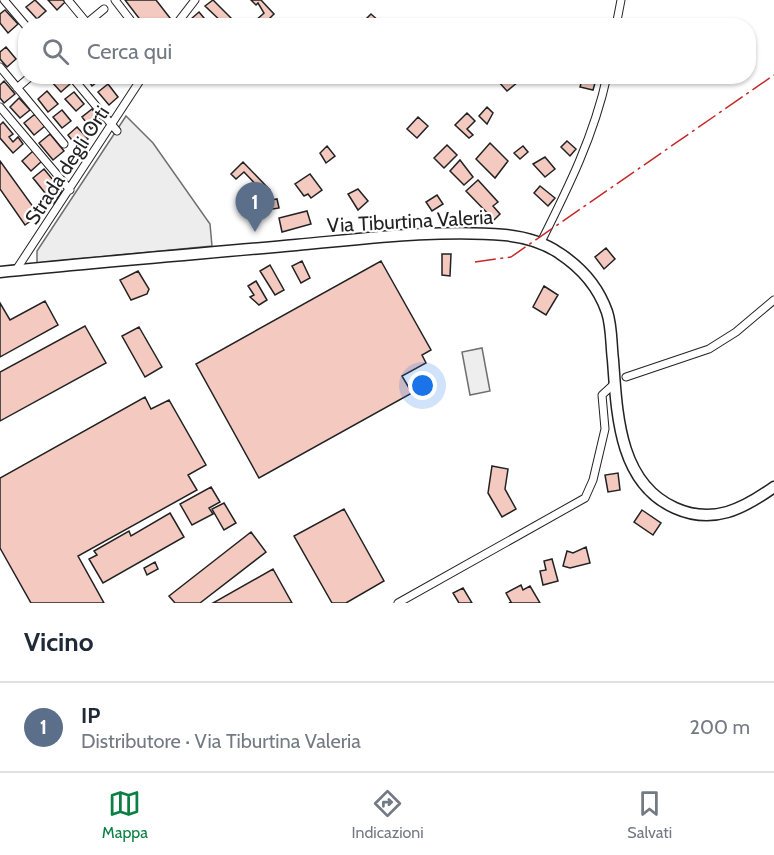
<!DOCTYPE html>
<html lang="it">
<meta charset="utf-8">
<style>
:root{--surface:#fff;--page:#f2f2f3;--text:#1f2937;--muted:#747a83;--line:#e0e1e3;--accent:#0b8043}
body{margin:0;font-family:Cabin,sans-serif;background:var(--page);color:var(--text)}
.you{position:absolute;left:423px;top:386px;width:21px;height:21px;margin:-15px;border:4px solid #fff;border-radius:50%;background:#1a73e8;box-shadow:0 0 0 9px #1a73e833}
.badge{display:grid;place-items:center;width:39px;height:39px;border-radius:50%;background:var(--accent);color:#fff;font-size:20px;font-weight:700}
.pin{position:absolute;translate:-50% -50px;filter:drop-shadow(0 2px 3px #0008)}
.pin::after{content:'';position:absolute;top:32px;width:21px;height:18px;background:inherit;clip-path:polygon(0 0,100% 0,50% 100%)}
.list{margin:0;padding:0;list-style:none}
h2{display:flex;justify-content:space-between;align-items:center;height:78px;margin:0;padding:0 24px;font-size:26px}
h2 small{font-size:20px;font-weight:400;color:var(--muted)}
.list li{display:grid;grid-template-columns:39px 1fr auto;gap:18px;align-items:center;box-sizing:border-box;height:90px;padding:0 24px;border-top:2px solid var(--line)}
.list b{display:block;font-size:22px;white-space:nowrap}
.list p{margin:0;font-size:20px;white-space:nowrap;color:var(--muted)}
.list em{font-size:20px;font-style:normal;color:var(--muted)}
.icon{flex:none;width:33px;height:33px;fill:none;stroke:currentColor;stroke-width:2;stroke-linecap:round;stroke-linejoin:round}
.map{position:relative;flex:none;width:774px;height:603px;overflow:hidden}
.search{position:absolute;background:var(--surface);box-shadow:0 2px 4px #0004;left:18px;right:18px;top:18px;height:66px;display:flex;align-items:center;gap:15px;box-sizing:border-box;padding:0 21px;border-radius:24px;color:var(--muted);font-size:22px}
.sheet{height:168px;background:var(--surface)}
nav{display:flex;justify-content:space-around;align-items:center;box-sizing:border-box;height:84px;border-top:2px solid var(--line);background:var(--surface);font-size:16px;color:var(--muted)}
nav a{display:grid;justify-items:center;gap:3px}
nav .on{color:var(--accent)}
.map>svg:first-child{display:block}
</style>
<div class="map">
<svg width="774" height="603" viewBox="0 0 774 603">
<rect width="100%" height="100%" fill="#fff"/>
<!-- pitch -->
<path fill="#eee" stroke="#6f6f6f" stroke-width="1.5" d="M482 348 490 391 470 395 462 352Z"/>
<!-- parking -->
<path fill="#ededed" stroke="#6f6f6f" stroke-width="1.5" d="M126 116 153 143 210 224 212 246 37 263V251Z"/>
<!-- building -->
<path fill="#f3c9c0" stroke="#222" stroke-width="1.5" d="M35 0 46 11 37 19 26 7Z
M48 0H63L65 2 57 10Z
M125 0H156L170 18 161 26H145Z
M213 0 232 19 226 26 205 6Z
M251 0H261L274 14 262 26 253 23 264 13 258 3 256 5Z
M5 10 18 24 8 33 0 23V14Z
M199 12 204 18 206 23 203 26H197L191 19Z
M371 14 380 22 377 26H371L365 20Z
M6 47 16 59 7 67 0 59V52Z
M56 76H63L70 84 61 92 51 81Z
M85 76H101L102 78 92 86Z
M503 76H513L518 82 507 91 498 81Z
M583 76H597L593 90 580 87Z
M4 81 15 94 4 103 0 98V85Z
M108 84 118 97 109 105 98 92Z
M47 91 58 104 48 112 38 99Z
M74 92 84 104 76 111 65 99Z
M19 98 30 110 20 118 10 107Z
M487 107 493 113 487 124 479 116Z
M92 109 101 121 91 129 82 117Z
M62 110 71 121 62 128 53 117Z
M467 113 475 121 467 129 473 135 469 138 455 125Z
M35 114 45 126 34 135 24 123Z
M418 117 428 126 417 138 407 129Z
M3 122 13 134 9 137 13 142 18 137 23 144 13 153 0 138V125Z
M77 127 88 139 78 148 68 135Z
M50 134 64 151 53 160 39 143Z
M567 141 576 149 570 156 561 147Z
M490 143 508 161 495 178 476 159Z
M447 145 457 155 444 168 434 158Z
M327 146 335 156 326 163 320 153Z
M523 146 528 152 520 159 514 153Z
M33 151 42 161 31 171 22 161Z
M545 157 555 169 545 177 533 164Z
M460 160 473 177 464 185 450 171Z
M0 161 39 215 25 225 0 189Z
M243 162 270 190 266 195 244 172 236 179 231 174Z
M44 169 62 191 54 204 33 178Z
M310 174 322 190 311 198 308 194 304 196 295 184Z
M478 180 498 202 493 206 500 214 494 220 466 191Z
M540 186 555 198 548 206 534 193Z
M358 189 368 201 358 210 348 194Z
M437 195 443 204 432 211 426 202Z
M271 197 272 200 277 199 279 208 267 210 265 198Z
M307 211 311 224 282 232 279 218Z
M606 248 615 259 604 269 595 257Z
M442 254H451L450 276 442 275Z
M302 261 310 278 301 283 292 266Z
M381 261 431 350 422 355 426 363 402 376 412 393 259 478 196 364Z
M270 265 284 290 275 295 260 271Z
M138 271 149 289 147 294 131 300 120 280Z
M256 281 267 300 259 305 250 297 254 295 248 286Z
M544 286 558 295 546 315 533 307Z
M45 301 58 325 0 357V303L10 320Z
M85 326 106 363 0 421V372Z
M139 327 162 367 145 377 122 336Z
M145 397 151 409 169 400 206 465 188 475 197 490 78 556 104 603H31L0 548V478Z
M492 466 508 469 505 489 516 509 502 517 488 493Z
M618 473 620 490 608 492 605 475Z
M211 487 220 502 209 508 213 514 192 525 180 504Z
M224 503 236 523 224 530 212 509Z
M344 509 384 581 346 603H332L294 536Z
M642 510 661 523 653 535 634 522Z
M170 513 184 537 103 583 89 559 97 555 94 551 129 531 131 536Z
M251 532 266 552 200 603H175L169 596Z
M586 547 590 563 570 568 563 566 567 551 573 553Z
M552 559 558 581 543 585 540 571 546 570 544 561Z
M155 562 158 569 147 575 144 568Z
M273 569 292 603H213Z
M521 585 523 590 530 586 540 603H509L511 602 506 593Z
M463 588 472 603H459L453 593Z"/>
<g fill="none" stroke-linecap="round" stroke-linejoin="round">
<!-- street casing -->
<g stroke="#222" stroke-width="9">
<path id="street" d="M4 0 26 26
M68 0 87 23 104 9
M115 0 135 26
M175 26 195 0
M616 26 621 0
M0 67 64 144
M71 76 117 131
M17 88 31 76
M0 107 70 190
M541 242C568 188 594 136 607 76
M16 270 143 76
M626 377 709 349 736 332 774 300
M398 603 585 498 593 480 605 429 602 395 615 383"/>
</g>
<!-- primary casing -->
<g stroke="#222" stroke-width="13">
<path id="primary" d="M0 272C98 262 197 254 296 245 363 239 438 229 505 235 524 237 543 242 559 253 582 268 598 286 607 312 612 327 611 345 613 360 617 415 619 483 675 508 713 525 743 509 774 487"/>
</g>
<!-- street -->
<use href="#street" stroke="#fff" stroke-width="7"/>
<!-- primary -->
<use href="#primary" stroke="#fff" stroke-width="10"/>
<!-- power -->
<path stroke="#c62828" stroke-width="1.5" stroke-dasharray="21 4.5 3 4.5" stroke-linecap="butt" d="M475 262 511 257 774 75"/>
</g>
<g text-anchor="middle" stroke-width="4.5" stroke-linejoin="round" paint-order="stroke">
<!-- street labels -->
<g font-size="20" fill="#222" stroke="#fff">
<text transform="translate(67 165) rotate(-57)" y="7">Strada degli Orti</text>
<text transform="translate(410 221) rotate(-3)" y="7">Via Tiburtina Valeria</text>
</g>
</g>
</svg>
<div class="you"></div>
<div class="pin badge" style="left:255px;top:232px;background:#5c6f8a">1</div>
<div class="search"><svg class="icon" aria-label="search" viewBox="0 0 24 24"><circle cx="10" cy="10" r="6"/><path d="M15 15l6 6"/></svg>Cerca qui</div>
</div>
<section class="sheet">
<h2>Vicino<small></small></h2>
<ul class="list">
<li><span class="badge" style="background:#5c6f8a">1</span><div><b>IP</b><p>Distributore · Via Tiburtina Valeria</p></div><em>200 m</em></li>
</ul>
</section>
<nav>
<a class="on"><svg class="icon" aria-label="map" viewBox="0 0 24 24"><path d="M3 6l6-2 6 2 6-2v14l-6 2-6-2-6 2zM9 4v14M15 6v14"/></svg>Mappa</a>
<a><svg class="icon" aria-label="directions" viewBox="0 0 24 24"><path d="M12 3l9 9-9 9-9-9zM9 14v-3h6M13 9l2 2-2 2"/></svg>Indicazioni</a>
<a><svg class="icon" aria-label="saved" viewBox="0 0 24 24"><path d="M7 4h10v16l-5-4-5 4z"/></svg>Salvati</a>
</nav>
